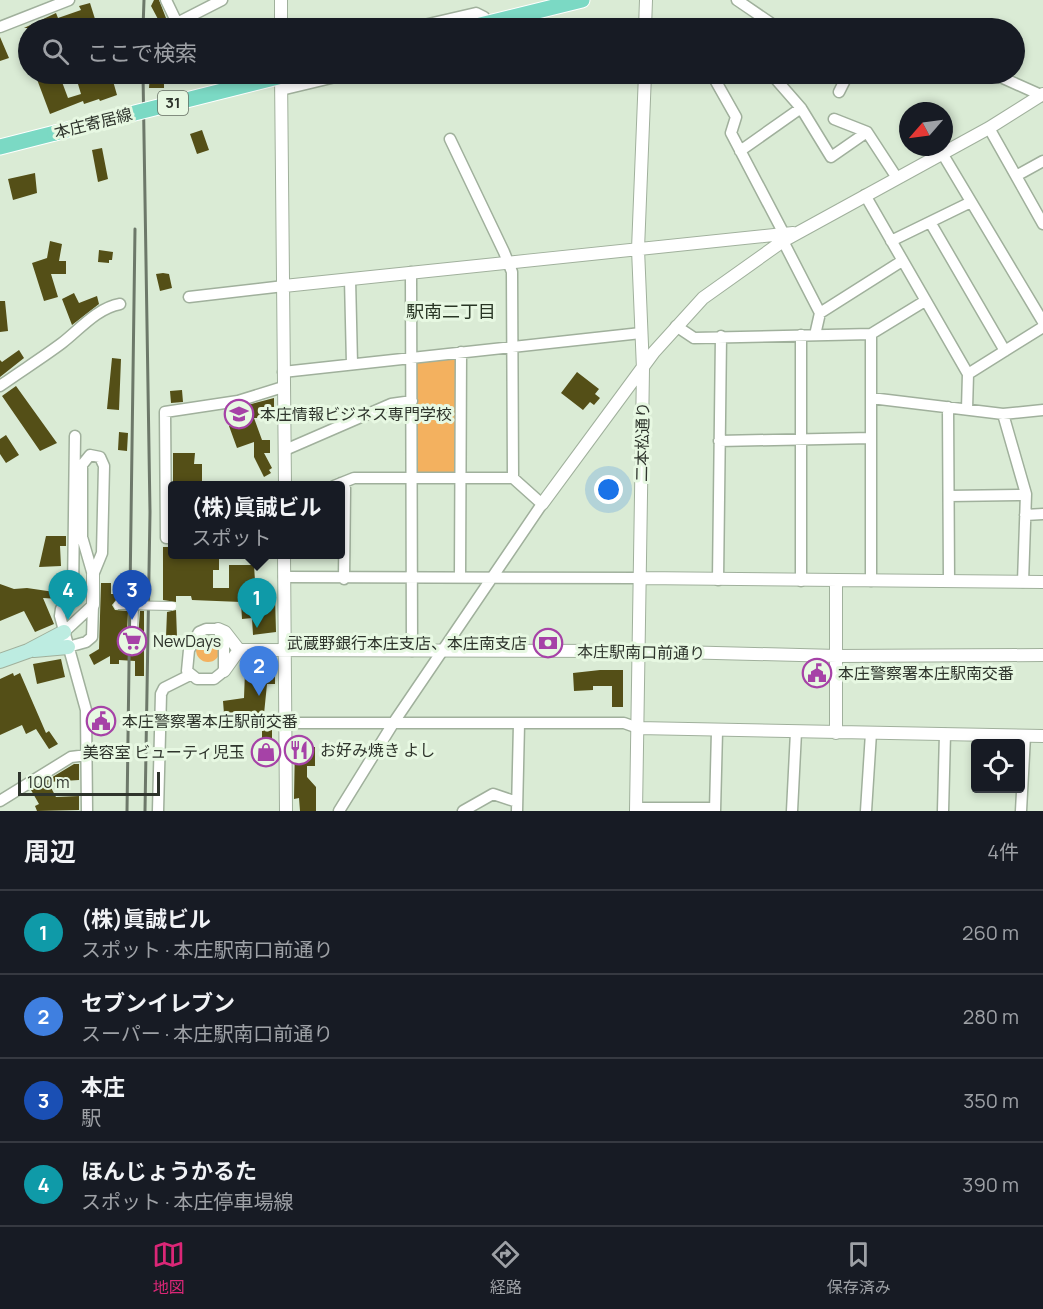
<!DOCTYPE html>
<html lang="ja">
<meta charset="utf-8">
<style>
:root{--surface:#171b24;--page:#20242c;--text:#f1f3f6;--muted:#9ea1a6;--line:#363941;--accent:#db2777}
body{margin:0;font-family:Manrope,"Noto Sans JP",sans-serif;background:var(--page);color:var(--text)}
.controls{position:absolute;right:18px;bottom:18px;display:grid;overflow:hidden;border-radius:6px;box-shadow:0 3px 9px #0003}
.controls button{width:54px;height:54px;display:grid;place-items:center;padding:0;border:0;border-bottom:2px solid var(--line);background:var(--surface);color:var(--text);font:30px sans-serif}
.compass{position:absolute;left:899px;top:102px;width:54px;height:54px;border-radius:50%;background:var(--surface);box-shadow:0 3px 9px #0003;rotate:242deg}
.scale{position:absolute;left:18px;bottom:15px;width:142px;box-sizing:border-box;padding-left:6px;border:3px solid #2e342c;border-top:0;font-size:16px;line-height:21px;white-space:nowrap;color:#2e342c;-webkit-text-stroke:4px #e7f8e2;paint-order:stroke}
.you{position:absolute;left:609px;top:490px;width:21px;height:21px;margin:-15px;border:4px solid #fff;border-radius:50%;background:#1a73e8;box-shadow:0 0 0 9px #1a73e833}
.badge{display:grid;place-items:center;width:39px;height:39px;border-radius:50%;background:var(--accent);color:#fff;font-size:20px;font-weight:700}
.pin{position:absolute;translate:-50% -50px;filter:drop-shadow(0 2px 3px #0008)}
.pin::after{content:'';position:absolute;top:32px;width:21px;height:18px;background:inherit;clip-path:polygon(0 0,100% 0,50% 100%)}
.popup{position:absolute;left:168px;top:481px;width:177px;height:78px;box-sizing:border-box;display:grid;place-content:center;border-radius:6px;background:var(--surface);filter:drop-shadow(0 2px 4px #0005);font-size:20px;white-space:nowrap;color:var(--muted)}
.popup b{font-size:22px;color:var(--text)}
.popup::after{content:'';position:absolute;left:50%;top:100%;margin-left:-12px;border:12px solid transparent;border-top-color:var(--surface)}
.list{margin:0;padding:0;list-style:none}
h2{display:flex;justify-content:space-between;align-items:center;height:78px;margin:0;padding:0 24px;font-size:26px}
h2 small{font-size:20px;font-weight:400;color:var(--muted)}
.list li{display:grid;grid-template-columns:39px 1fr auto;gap:18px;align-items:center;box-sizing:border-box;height:84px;padding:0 24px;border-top:2px solid var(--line)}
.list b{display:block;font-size:22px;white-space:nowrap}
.list p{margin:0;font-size:20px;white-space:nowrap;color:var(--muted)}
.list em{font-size:20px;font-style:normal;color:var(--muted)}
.icon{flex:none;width:33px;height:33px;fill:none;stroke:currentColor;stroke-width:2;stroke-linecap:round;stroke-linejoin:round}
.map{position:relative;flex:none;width:1043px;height:811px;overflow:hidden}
.search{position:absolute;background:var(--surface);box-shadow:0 3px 9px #0003;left:18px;right:18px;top:18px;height:66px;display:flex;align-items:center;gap:15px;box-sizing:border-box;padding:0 21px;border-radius:33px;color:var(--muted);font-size:22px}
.sheet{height:414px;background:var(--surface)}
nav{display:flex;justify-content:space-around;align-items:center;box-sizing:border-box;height:84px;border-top:2px solid var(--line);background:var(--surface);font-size:16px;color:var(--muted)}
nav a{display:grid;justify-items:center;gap:3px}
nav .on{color:var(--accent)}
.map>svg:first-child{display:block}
</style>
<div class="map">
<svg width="1043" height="811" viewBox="0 0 1043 811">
<rect width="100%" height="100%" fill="#daebd5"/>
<!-- green -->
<path fill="#f3b15f" d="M455 355 458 360 456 474H418L414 366 417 360Z
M196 650a12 12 0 1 1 24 0a12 12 0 1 1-24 0Z"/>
<!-- building -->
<path fill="#544f17" d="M154 0H159L166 18 159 21 151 6Z
M90 3 95 19 69 28H24L56 13 58 18 81 10 79 6Z
M0 37 9 58 0 61Z
M35 74H59L68 98 81 94 75 74H90V76L111 74 117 95 100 101 99 99 84 104 83 101 50 114Z
M150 74H164V88H149Z
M202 130 209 150 197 154 190 134Z
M102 148 108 179 98 182 92 150Z
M35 173 37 193 13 200 8 179Z
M50 241 62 244 59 261H66V274H51L58 297 44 301 32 263 47 258Z
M99 250 113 252 112 260H109V263L98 262Z
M163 273 169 274 172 288 160 291 156 274Z
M74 293 79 303 97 296 99 304 72 325 62 299Z
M0 301H5L8 331 0 332Z
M19 350 24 358 0 377V360L2 362Z
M112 358 121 359 119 410 107 409Z
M577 372 599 389 595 394 600 398 594 405 590 402 583 410 561 393Z
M16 386 57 443 40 451 2 396Z
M182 390 183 402 171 403 170 391Z
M274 398V418H254L262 440H270V453H264L272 468 269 470 271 473 264 477 254 457V442L237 448 229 426 234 424 229 410Z
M119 432 128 433 127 451 118 450Z
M6 435 19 455 6 463 0 454V439Z
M173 453H195L194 464H202V486H173Z
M46 536H66V546H60L61 566 39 567Z
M163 547H173V555H219V570H213V588H229V565H254L256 597 275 596 276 632 253 635 252 618 242 619 241 602 192 600 191 596H176V602L163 600Z
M101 583H111V594H124V599L116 600 112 605 115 610 128 611 127 635 130 640 138 638 140 611H144V676H135V661L119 660V664H110V656L94 665 89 655 99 649Z
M0 584 14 589 27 588 61 593 59 599 43 598 54 624 35 632 24 611 0 621Z
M176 610 177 637H166L167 612Z
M61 659 65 677 37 684 33 664Z
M275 669V684H267L264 714 234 716V714H224L223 701 244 698 245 671Z
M600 670H623V707H612V686H593V690L574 691 573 673Z
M13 673 14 676 20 673 46 733 49 731 58 744 49 749 36 729 26 734 22 725 0 735V679Z
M262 722H272V754H257V740H262Z
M295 743H309L310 747H315V766H307V777L316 787V811H300L299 798 294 799Z
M74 764H79V780L48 782 56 797 79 796V810L37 811 35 806 39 804 31 790Z"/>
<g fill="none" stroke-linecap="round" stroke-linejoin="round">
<!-- pedestrian casing -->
<g stroke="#a0b09c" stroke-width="10">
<path id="pedestrian" d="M133 635 134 606"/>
</g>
<!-- minor casing -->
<g stroke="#a0b09c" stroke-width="13">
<path id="minor" d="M166 0 177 23 222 0
M737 0 778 28
M0 27 69 0
M411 28 476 13 484 17 487 24 485 28
M819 28H829
M775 74 773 76 801 108 831 157 867 132 897 178
M994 74 1043 96
M714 78 736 117 731 133 784 234
M281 90 348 74
M839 92 848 74
M834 119 867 132
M989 128 1043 224
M450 139 504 252 512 272 513 478
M740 151 801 108
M942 153 1043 322
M1016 176 1043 161
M865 195 968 374 967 409
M930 222 1005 351
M783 241 820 313 815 335
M891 241 971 202
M411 272 412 651
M350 279 352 364
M189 297 284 286
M820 313 902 261
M676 326 694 338 871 334 925 301
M871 334V581
M801 335V581
M283 372 641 333
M968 374 1043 327
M0 386C21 371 42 358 62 343 79 330 97 308 120 304
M871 398 1003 414 1043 410
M948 407 949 581
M1003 414 1026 494 1023 582
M75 436 73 593 61 609 60 616 86 710 87 811
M719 441 871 438
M285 450 391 404 412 401
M90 455 100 457 104 466 102 553 93 575 82 537V465Z
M341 483 345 488 344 579
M334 486 354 478H513L542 504 394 722 339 811
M949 496 1025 495
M1025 515 1043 514
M173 538H166L165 412 238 401 283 387
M284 577 640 578
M460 577 461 352
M718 580 721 336
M206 629H218L224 643V671L214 679H197L187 671 189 650 199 632Z
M64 632 93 605
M68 647 86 642 92 637 93 605
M286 723H624L638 728
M0 801 71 757 87 755
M636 808H715
M158 811 161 694 164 688 190 675
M463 811 493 794 517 802
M517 811 519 724
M715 811 717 731
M792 811 796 732
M866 811 871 733
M943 811 945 734
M1021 811 1025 736"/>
</g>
<!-- tertiary casing -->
<g stroke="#a0b09c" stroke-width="14">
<path id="tertiary" d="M281 0V28
M645 28 646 0
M281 74 285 486
M284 286 793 233
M542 504 654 352 703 298 783 241 989 128 1043 94
M284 554 286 811
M640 578 1043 582
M836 581V733
M93 605V575
M218 629 225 632 239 650
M239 650 639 651 837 656 1043 655
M224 671 239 650
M638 728 1043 736
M636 811 643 369 638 249 645 74"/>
</g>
<!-- secondary casing -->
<g stroke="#a0b09c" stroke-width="16">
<path id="secondary" d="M34 650 68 647
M0 661 28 651 64 632"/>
</g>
<!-- primary casing -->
<g stroke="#fff" stroke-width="17">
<path id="primary" d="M468 28 582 0
M0 147 55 133"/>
</g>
<!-- pedestrian -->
<use href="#pedestrian" stroke="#fff" stroke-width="8"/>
<!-- minor -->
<use href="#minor" stroke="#fff" stroke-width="10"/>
<!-- tertiary -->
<use href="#tertiary" stroke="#fff" stroke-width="12"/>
<!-- secondary -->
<use href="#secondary" stroke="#bdece1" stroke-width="14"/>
<!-- primary -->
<use href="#primary" stroke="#7bd9c4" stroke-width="15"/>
<!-- rail -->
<path stroke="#6d786a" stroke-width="3" d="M143 28 144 0
M143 74 150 512 145 811
M127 811 135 229"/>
<!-- pedestrian-bridge casing -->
<g stroke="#a0b09c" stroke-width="10" stroke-linecap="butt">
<path id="pedestrian-bridge" d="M118 605 172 606"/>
</g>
<!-- primary-bridge casing -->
<g stroke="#fff" stroke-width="17" stroke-linecap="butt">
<path id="primary-bridge" d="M55 133 290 74"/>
</g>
<!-- pedestrian-bridge -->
<use href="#pedestrian-bridge" stroke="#fff" stroke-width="8"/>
<!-- primary-bridge -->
<use href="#primary-bridge" stroke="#7bd9c4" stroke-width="15"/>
</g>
<!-- icons -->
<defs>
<g id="university-ring" transform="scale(1.5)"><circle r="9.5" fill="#e7f8e2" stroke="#a642a7" stroke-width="1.5"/><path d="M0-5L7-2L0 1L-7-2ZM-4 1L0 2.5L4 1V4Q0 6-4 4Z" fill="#a642a7"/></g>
<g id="supermarket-ring" transform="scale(1.5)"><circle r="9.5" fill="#e7f8e2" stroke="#a642a7" stroke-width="1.5"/><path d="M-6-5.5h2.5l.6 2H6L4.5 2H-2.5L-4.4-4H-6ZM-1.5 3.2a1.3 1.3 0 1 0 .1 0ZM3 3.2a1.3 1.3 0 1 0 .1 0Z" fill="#a642a7"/></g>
<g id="bank-ring" transform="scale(1.5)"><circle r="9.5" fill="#e7f8e2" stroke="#a642a7" stroke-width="1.5"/><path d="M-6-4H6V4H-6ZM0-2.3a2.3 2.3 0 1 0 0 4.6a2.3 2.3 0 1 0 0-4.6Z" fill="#a642a7"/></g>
<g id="civic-ring" transform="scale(1.5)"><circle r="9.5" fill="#e7f8e2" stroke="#a642a7" stroke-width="1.5"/><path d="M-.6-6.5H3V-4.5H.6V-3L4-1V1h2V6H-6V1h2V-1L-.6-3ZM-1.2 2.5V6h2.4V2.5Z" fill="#a642a7"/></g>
<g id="restaurant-ring" transform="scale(1.5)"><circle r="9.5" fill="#e7f8e2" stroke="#a642a7" stroke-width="1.5"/><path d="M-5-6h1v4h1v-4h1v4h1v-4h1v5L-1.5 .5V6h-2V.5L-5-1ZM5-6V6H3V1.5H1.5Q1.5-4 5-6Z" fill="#a642a7"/></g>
<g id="shop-ring" transform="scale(1.5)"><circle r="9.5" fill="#e7f8e2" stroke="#a642a7" stroke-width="1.5"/><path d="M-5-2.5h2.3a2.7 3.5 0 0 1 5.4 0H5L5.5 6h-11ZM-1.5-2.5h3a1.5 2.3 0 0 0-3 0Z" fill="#a642a7"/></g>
</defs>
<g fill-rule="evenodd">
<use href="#university-ring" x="239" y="414"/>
<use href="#supermarket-ring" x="132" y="641"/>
<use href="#bank-ring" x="548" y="643"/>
<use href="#civic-ring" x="817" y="673"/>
<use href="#civic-ring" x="101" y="721"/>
<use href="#restaurant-ring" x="299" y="750"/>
<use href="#shop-ring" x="266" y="752"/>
</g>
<g text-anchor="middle" stroke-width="6" stroke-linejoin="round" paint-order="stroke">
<!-- shield labels -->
<rect fill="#e7f8e2" stroke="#666f63" stroke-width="1.5" x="158" y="91" width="30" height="24" rx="4.5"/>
<g font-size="15" font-weight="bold" fill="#2e342c">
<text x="173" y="108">31</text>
</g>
<!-- street labels -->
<g font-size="16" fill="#2e342c" stroke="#e7f8e2">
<text transform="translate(93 123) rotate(-14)" y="6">本庄寄居線</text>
<text transform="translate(642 442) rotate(-89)" y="6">二本松通り</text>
<text transform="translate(641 652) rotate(1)" y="6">本庄駅南口前通り</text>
</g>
<!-- poi labels -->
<g font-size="16" fill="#2e342c" stroke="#e7f8e2" text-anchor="start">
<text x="260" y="420">本庄情報ビジネス専門学校</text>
<text x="153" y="647">NewDays</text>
<text x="527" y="649" text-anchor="end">武蔵野銀行本庄支店、本庄南支店</text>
<text x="838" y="679">本庄警察署本庄駅南交番</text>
<text x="122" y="727">本庄警察署本庄駅前交番</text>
<text x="320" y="756">お好み焼き よし</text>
<text x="245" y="758" text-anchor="end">美容室 ビューティ児玉</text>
</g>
<!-- neighbourhood labels -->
<g font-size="18" fill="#293625" stroke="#e7f8e2">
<text x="451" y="318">駅南二丁目</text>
</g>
</g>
</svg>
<div class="controls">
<button><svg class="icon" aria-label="locate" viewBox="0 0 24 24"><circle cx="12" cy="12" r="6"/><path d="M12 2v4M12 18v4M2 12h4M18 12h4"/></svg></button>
</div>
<svg class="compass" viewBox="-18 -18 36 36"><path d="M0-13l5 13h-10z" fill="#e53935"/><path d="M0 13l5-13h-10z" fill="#9ea1a6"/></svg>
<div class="scale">100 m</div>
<div class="you"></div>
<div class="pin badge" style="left:257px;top:628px;background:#0f9aa8">1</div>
<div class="popup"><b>(株)眞誠ビル</b>スポット</div>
<div class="pin badge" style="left:259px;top:696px;background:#3f7fe0">2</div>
<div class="pin badge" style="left:132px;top:620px;background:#1a4fb4">3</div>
<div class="pin badge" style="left:68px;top:620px;background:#0f9aa8">4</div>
<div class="search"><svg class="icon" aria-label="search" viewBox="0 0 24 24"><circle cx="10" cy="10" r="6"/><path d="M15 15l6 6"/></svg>ここで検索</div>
</div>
<section class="sheet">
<h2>周辺<small>4件</small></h2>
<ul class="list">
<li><span class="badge" style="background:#0f9aa8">1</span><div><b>(株)眞誠ビル</b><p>スポット · 本庄駅南口前通り</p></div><em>260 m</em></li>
<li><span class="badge" style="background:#3f7fe0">2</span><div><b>セブンイレブン</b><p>スーパー · 本庄駅南口前通り</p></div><em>280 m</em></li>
<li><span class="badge" style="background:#1a4fb4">3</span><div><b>本庄</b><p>駅</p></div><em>350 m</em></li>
<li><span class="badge" style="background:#0f9aa8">4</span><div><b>ほんじょうかるた</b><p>スポット · 本庄停車場線</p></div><em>390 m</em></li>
</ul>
</section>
<nav>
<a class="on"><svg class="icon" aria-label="map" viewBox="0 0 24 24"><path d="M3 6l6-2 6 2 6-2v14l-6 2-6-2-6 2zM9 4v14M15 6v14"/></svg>地図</a>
<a><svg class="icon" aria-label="directions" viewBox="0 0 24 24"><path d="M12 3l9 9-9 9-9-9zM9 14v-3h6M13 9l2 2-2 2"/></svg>経路</a>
<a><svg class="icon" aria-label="saved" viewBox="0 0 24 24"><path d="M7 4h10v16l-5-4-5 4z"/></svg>保存済み</a>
</nav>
